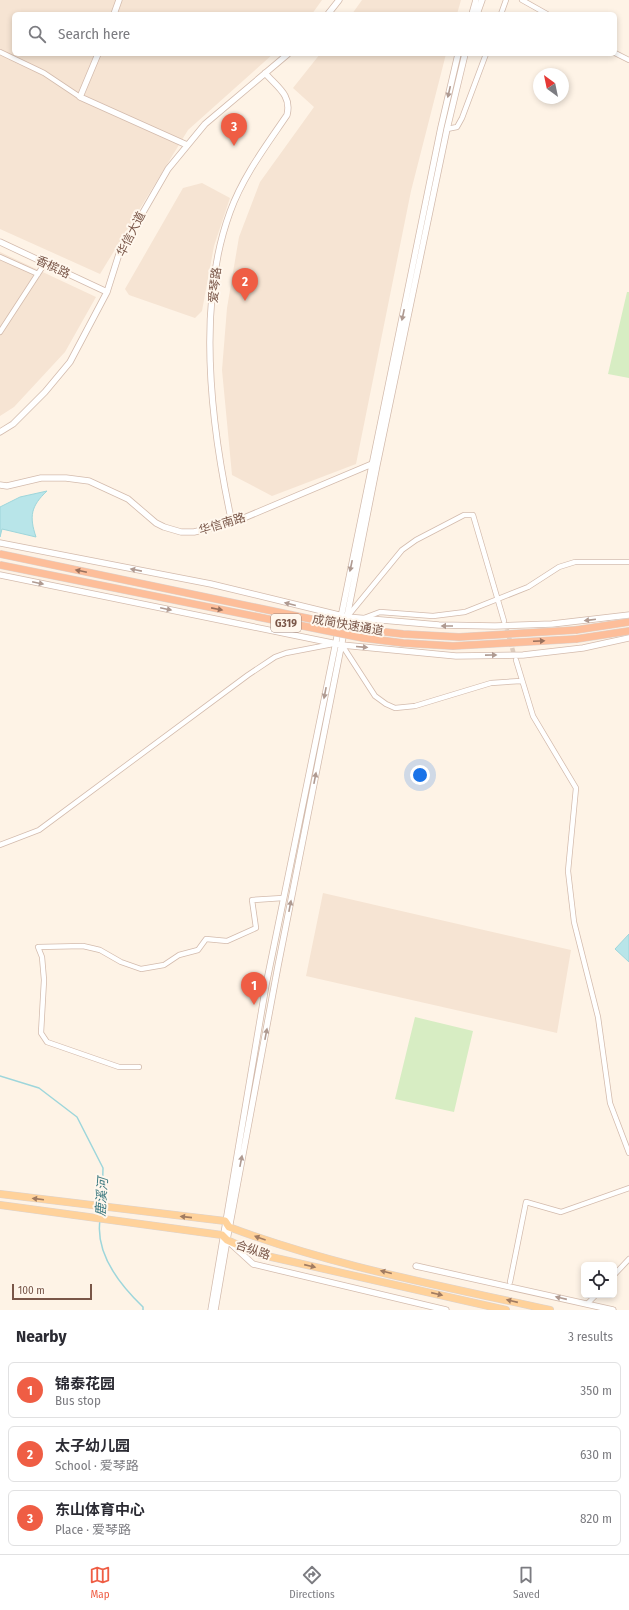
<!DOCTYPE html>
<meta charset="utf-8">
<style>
:root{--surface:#fff;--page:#f2f2f3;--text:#2b2b33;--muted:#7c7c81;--line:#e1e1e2;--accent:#ef5d44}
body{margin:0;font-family:"Fira Sans Condensed","Noto Sans SC",sans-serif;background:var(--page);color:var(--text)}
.controls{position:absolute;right:12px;bottom:12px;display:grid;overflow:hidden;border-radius:6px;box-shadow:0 2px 6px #0003}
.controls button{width:36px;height:36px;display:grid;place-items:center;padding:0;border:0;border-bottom:1px solid var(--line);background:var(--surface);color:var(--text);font:20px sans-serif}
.compass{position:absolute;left:533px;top:68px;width:36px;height:36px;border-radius:50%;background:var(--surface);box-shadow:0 2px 6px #0003;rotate:327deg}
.scale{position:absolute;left:12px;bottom:10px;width:80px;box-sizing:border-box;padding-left:4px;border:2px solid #795648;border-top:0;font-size:11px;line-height:14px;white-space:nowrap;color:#795648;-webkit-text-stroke:3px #fff7ed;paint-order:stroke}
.you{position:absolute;left:420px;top:775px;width:14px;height:14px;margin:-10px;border:3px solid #fff;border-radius:50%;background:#1a73e8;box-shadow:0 0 0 6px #1a73e833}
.badge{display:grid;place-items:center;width:26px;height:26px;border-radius:50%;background:var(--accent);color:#fff;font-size:13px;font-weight:700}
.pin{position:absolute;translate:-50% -33px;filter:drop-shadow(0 1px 2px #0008)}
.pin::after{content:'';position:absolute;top:21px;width:14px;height:12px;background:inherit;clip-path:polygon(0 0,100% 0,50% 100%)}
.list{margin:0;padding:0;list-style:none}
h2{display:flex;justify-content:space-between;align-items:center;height:52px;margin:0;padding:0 16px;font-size:17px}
h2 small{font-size:13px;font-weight:400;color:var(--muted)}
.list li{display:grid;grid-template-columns:26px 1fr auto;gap:12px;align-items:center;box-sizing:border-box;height:56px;margin:0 8px 8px;padding:0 8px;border:1px solid var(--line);border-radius:6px}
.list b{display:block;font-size:15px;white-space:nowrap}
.list p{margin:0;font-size:13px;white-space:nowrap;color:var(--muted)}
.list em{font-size:13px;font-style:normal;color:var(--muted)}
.icon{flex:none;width:22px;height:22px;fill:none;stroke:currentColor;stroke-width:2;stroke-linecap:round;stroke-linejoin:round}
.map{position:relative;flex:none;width:629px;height:1310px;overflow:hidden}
.search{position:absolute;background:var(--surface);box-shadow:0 2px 6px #0003;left:12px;right:12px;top:12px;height:44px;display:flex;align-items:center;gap:10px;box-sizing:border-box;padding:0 14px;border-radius:6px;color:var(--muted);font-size:15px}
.sheet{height:244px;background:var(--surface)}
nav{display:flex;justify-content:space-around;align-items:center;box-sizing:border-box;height:56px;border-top:1px solid var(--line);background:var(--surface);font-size:11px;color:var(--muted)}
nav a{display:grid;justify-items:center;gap:2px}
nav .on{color:var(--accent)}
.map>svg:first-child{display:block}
</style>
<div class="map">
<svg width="629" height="1310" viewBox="0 0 629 1310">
<rect width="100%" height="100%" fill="#fef3e6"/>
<!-- residential -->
<path fill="#f6e4d3" d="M0 0H322L312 14H14V54H273L188 130 100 274 0 229Z
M362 0H461L457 14H352Z
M320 54H446L411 191 356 464 272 496 232 475 222 370 227 308 239 237 260 182 314 107 293 88Z
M202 183 230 198 214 246 202 311 195 318 129 295 125 289 183 188Z
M0 252 96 297 65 352 14 407 0 416Z
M323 893 571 950 557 1033 306 976Z"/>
<!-- green -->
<path fill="#d7edc3" d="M627 292H629V378L608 374Z
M415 1017 473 1031 454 1112 395 1099Z"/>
<!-- water -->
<path fill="#b8e5e9" stroke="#9ed6db" d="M47 491C31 506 29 516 36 537L2 529 0 537V507L20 497Z
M629 934V962L615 949Z"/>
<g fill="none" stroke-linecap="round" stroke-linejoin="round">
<!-- stream -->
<path stroke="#9ed6db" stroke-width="1.5" d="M0 1076 39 1088 77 1117 103 1168 102 1204
M100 1216 102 1208
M100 1220C95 1254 120 1285 143 1307V1310"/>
<!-- minor-tunnel -->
<path stroke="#ddccbe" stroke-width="4.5" stroke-dasharray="4.5 2" stroke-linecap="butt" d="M505 623 515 658"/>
<!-- minor casing -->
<g stroke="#d3bbad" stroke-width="6">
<path id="minor" d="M522 0 547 14
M501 14 506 0
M0 52 44 73 80 97
M615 53 629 60
M447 129 457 127 462 118 486 54
M0 257 38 274
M0 332 45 263
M347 617 402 550 416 540 464 515H473L504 621
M364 618 380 612 433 616 465 612 528 587 559 567 575 562H629
M342 645 375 696 386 704 395 708 415 706 491 683 521 681
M516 660 533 716 576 788 568 871 574 922 598 1017 610 1103 629 1153
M0 845 39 830 248 675 275 657 286 653 333 644
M139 1067H119L47 1042 41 1033 44 980 42 957 38 947 83 946 100 950 121 962 141 969 164 965 179 955 198 950 206 939 227 941 256 928 252 900 283 898
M614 1275 629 1259
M510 1282 526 1202 561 1212 629 1188
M587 1304 596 1295"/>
</g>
<!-- tertiary casing -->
<g stroke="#d3bbad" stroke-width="7">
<path id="tertiary" d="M114 14 119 0
M328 14 339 0
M472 14 476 0
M477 14 482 0
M98 54 80 97 187 145
M0 242 107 292
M0 432 13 424 45 392 70 362 107 292 119 254 168 169 205 124 288 54
M0 485 7 486 41 478H66L89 481 128 499 156 523 164 527 181 532H194L232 523 372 464 375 465
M232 523C211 427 196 305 230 212 243 176 266 146 287 115 292 95 277 87 265 73
M0 543 211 584 347 617 439 625 495 626 552 624 629 615
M0 575 342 645 456 656 523 655 583 648 629 638
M230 1243 253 1264 446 1310
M416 1266 613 1310
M211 1310 266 985 441 127 458 54
M215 1310 227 1240 278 966 377 465 447 129 465 54"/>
</g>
<!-- primary casing -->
<g stroke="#dcd3cf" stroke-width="8">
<path id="primary" d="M0 1194 225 1221 229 1227C332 1266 443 1286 550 1310
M0 1205 222 1235 227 1240 258 1254 506 1310"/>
</g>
<!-- trunk casing -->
<g stroke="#dcd3cf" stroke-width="8">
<path id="trunk" d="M576 630 629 622
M576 639 629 631"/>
</g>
<!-- minor -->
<use href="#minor" stroke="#fff" stroke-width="4.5"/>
<!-- tertiary -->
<use href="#tertiary" stroke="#fff" stroke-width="5.5"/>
<!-- primary -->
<use href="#primary" stroke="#ffd29b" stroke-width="7"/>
<!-- trunk -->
<use href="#trunk" stroke="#fdbe9a" stroke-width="7"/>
<!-- trunk-bridge casing -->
<g stroke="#dcd3cf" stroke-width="8" stroke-linecap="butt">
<path id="trunk-bridge" d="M0 554 359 629 403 634 459 637 576 630
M0 565 363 638 403 643 453 646 576 639"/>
</g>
<!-- trunk-bridge -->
<use href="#trunk-bridge" stroke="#fdbe9a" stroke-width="7"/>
</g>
<!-- one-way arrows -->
<defs><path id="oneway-solid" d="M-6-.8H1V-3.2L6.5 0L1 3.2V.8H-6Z"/></defs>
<g fill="#af9a91">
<use href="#oneway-solid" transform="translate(449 92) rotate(103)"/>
<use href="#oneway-solid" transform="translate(403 315) rotate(102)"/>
<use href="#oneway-solid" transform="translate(351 566) rotate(102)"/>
<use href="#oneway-solid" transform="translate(136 570) rotate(-169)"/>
<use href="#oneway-solid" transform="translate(38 583) rotate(12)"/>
<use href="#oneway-solid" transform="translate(290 604) rotate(-166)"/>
<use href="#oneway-solid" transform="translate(166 609) rotate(12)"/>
<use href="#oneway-solid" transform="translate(590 620) rotate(173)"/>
<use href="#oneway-solid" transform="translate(447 626) rotate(-180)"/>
<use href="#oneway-solid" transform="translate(362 647) rotate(5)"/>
<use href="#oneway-solid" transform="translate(491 655) rotate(-1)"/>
<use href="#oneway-solid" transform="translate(325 693) rotate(101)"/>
<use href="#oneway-solid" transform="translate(315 778) rotate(-79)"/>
<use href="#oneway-solid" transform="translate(290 906) rotate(-79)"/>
<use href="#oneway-solid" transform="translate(266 1034) rotate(-79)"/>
<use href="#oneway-solid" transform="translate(241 1161) rotate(-79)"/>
<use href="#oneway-solid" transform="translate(561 1298) rotate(-167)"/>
</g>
<g fill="#9a705c">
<use href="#oneway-solid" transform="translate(81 571) rotate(-168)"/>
<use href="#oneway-solid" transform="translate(217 609) rotate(11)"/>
<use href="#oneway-solid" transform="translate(539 641) rotate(-3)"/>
</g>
<g fill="#a17b61">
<use href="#oneway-solid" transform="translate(38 1199) rotate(-173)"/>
<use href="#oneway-solid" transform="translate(186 1217) rotate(-174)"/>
<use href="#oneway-solid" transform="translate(260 1238) rotate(-160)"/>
<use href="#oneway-solid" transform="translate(310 1266) rotate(13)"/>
<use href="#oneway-solid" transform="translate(386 1272) rotate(-166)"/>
<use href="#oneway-solid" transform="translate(437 1294) rotate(13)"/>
<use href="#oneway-solid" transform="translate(512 1301) rotate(-167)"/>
</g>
<g text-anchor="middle" stroke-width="4" stroke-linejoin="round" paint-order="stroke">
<!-- shield labels -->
<rect fill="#fff7ed" stroke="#a1867a" stroke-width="1" x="271" y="614" width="30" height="18" rx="3"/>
<g font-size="11" font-weight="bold" fill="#795648">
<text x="286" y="627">G319</text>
</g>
<!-- street labels -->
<g font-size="12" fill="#795648" stroke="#fff7ed">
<text transform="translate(131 234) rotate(-63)" y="4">华信大道</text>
<text transform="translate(53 267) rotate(25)" y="4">香槟路</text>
<text transform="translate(215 285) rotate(-84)" y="4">爱琴路</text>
<text transform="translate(222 524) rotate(-17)" y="4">华信南路</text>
<text transform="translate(348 625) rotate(10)" y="4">成简快速通道</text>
<text transform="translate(253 1250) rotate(19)" y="4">合纵路</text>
</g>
<!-- water labels -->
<g font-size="13" font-style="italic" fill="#3b787f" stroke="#fff7ed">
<text transform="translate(101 1197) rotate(-86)" y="5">鹿溪河</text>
</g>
</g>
</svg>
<div class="controls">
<button><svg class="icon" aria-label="locate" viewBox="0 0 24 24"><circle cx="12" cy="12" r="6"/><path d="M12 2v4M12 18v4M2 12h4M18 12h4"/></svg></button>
</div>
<svg class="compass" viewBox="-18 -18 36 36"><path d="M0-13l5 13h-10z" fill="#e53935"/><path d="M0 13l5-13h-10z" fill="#7c7c81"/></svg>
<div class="scale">100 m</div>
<div class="you"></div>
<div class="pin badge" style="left:254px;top:1005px">1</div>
<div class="pin badge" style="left:245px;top:301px">2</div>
<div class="pin badge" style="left:234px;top:146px">3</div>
<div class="search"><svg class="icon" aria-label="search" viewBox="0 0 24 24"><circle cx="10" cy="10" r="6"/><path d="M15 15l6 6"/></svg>Search here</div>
</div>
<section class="sheet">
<h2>Nearby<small>3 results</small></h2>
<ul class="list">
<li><span class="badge">1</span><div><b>锦泰花园</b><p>Bus stop</p></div><em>350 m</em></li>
<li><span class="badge">2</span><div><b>太子幼儿园</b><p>School · 爱琴路</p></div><em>630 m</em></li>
<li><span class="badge">3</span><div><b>东山体育中心</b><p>Place · 爱琴路</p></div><em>820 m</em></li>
</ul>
</section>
<nav>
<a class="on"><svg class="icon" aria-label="map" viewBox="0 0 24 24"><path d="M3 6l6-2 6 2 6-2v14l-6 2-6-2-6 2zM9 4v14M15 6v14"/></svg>Map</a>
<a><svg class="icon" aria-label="directions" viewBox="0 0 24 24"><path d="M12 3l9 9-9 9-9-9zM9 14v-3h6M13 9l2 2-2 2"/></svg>Directions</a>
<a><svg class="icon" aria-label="saved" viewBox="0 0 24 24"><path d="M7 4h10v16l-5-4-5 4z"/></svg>Saved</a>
</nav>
